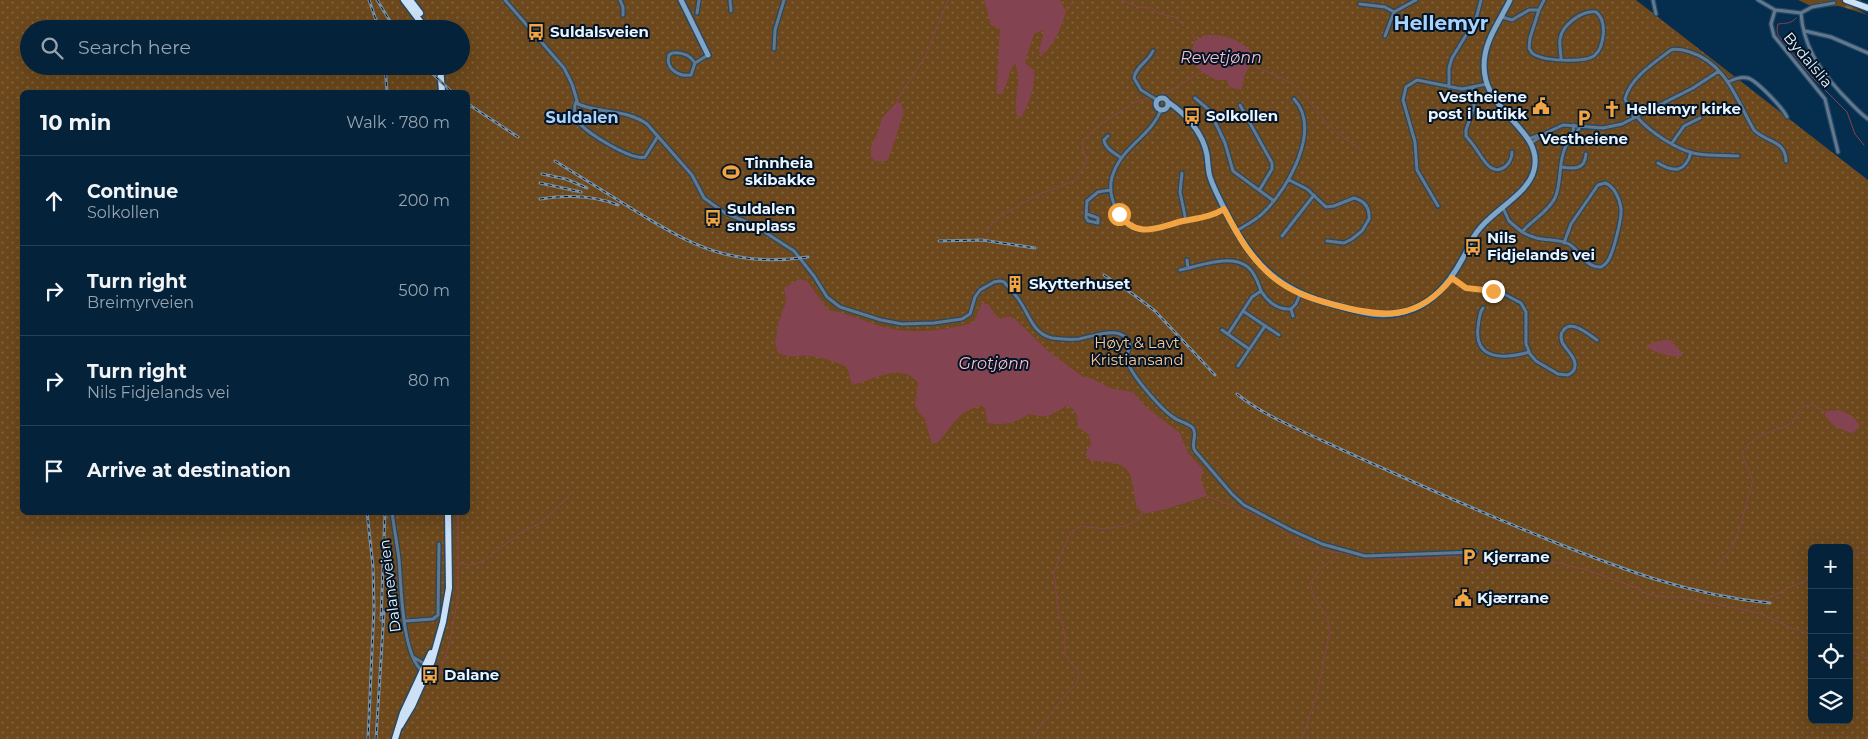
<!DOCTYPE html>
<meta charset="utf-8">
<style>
:root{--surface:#04223a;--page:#0d2a42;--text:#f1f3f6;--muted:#97a4af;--line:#253f54}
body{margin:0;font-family:Montserrat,sans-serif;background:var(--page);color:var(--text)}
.controls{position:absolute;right:15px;bottom:15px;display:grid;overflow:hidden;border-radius:8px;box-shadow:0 5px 20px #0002}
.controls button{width:45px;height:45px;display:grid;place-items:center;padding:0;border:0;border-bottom:1px solid var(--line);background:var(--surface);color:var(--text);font:25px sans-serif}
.stop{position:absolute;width:15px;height:15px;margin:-11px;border:4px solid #f3a442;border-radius:50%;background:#fff}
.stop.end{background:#f3a442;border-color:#fff;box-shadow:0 1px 5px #0008}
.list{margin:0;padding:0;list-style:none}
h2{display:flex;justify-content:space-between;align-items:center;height:65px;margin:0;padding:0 20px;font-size:21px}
h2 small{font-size:16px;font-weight:400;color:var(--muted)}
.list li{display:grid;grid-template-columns:32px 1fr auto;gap:15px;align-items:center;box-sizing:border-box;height:90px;padding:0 20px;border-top:1px solid var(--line)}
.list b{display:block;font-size:19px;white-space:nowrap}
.list p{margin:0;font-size:16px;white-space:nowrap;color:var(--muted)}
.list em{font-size:16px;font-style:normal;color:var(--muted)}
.icon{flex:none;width:28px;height:28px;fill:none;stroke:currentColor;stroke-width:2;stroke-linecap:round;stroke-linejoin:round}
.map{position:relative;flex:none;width:1868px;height:739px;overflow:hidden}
.search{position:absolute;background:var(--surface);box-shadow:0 5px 20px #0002;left:20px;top:20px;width:450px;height:55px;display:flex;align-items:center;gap:12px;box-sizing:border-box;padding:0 18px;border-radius:28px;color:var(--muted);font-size:19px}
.panel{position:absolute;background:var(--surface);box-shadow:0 5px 20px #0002;left:20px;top:90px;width:450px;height:425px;border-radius:8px}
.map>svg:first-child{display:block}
</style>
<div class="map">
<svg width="1868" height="739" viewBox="0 0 1868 739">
<defs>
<pattern id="forest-firs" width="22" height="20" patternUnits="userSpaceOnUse" patternTransform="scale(1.25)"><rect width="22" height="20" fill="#6c481c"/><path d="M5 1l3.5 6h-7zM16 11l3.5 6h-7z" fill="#81633e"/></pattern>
<pattern id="park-dots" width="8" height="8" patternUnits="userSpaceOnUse" patternTransform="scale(1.25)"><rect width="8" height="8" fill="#6c481c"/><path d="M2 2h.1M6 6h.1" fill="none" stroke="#81633e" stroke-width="1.8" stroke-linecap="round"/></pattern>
</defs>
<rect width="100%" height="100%" fill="#052d4d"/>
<!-- forest -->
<path fill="url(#forest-firs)" d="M1798 0H1861L1857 9 1868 15 1839 6 1813 7Z"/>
<!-- park -->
<path fill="url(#park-dots)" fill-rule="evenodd" d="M0 0H1636L1868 180V739H0ZM29 29H461V66H29ZM22 92H468V512H22ZM1812 548H1849V720H1812Z"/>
<!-- water -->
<path fill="#844350" d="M984 0H1060L1066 11C1061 29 1055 45 1040 57L1039 51 1044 30 1034 34 1025 63 1034 70C1036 87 1029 102 1022 117L1017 116C1012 98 1023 81 1015 64 1007 72 1009 85 1001 94H996L1000 29 991 25Z
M1205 35C1226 35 1235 37 1251 51 1253 64 1250 63 1245 74 1243 79 1244 85 1241 90L1229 87 1227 80H1216L1202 72 1195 64 1192 49 1195 41Z
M897 102 901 103 904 112 890 155 886 161H875L871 157V146L878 132 882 118Z
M799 279 807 281 828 310C848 313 865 322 884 327 914 335 944 330 973 323L982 303 988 304 996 315 1000 319 1008 316 1015 319 1047 350 1082 376 1093 379 1110 388 1133 392 1146 407 1180 433 1188 453 1203 469 1201 480 1207 496 1166 509 1144 514 1137 508C1129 469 1136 463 1091 461L1085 454 1091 444 1089 435 1078 427 1077 416 1072 408 1066 406C1050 416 1048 419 1029 414 1016 423 1003 426 987 423L985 408 981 406C957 410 952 429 936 444L931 441 925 419 919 413 915 405 918 383C901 361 873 381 852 385L847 367C835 362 822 357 809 356 795 355 794 359 778 353L775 343 779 321 786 302 784 288Z
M1664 340H1671L1683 354 1680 357C1669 356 1653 354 1646 345Z
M1840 410 1852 416 1860 425 1853 434 1834 426 1825 416 1826 411Z"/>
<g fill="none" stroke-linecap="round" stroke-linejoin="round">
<!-- stream -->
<path stroke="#844350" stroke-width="1" d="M1121 0 1139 7 1152 8 1160 14 1175 17 1184 26
M1066 11 1070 7 1073 0
M1796 18C1791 24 1786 23 1778 24L1777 29 1778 35 1812 77 1847 112 1855 134 1864 145
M1192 31 1195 41
M1251 65C1265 71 1280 76 1293 85 1306 94 1313 108 1324 120 1334 132 1347 140 1360 149
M1155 97C1172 92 1185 80 1202 72
M897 102 901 93 925 57 948 0
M986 233 992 224 1005 213 1038 195 1076 180 1087 161 1083 149V140L1098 126 1135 102 1151 98
M1207 496 1269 520 1304 547 1369 558 1391 560 1458 556 1479 570 1519 558 1541 559 1584 569 1637 588 1647 594 1668 597H1684L1759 613 1794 629 1812 634
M1849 560 1868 548
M459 563 472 565 485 560 520 533 540 523 558 507 571 493
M1717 565C1742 545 1742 510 1753 482L1742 454C1755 431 1768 435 1788 425 1794 422 1799 412 1803 406L1813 405 1825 412
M1747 608 1812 577
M1849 650 1868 659
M439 677 450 641 458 597V512
M1033 736 1062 699 1077 683 1079 673 1065 655V633L1058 612 1054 572 1062 551 1072 531 1082 526 1104 529 1126 526 1139 519 1142 512
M1302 739 1316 697 1330 631 1327 616 1314 598 1310 584 1319 570 1337 555"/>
<!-- street casing -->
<g stroke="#254966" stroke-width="5.5">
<path id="street" d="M505 0 564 68 572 84 578 104C601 114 627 109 647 124L692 175 704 198 725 213 754 225 794 251 814 276 827 297 840 307 881 320 902 324 934 323 962 319 970 314 975 297 980 290 994 282 1000 281 1004 282C1009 288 1015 294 1019 300 1029 314 1033 334 1052 338 1060 339 1070 340 1079 339 1094 336 1125 323 1130 346 1128 351 1126 355 1127 360 1130 374 1161 409 1173 417 1179 422 1187 422 1193 428 1198 436 1190 443 1195 451L1232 494 1244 505 1291 530 1322 544 1365 556 1476 552
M620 0 623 7V15
M730 0 731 11
M1653 0 1656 14
M1758 0 1775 10 1801 13 1812 7 1834 3
M1360 4 1385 7 1394 12 1416 0
M1539 10 1530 38 1529 48 1532 53C1541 61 1583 63 1594 56 1604 48 1608 21 1596 12 1582 10 1562 25 1560 39 1559 45 1561 53 1561 59
M1775 10 1771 24 1774 36 1825 99 1838 152
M697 13 699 0
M1801 13C1803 45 1819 69 1840 92 1849 101 1857 111 1868 119
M1502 17 1512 20 1529 10H1539L1544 0
M1805 31 1831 37 1868 53
M1385 36 1394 12
M774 49 775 30 784 0
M1153 51C1148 62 1136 66 1134 78L1141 90 1157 100
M672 53C682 52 690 55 695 63L691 75C679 77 665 69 669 55Z
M695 63 708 55
M1728 82C1734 79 1741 76 1748 78 1757 81 1783 108 1787 117
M1449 87V68L1452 58 1476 19 1481 0
M1473 87 1474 107 1466 130V136C1469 140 1473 144 1476 149 1483 158 1491 178 1506 166 1510 162 1512 158 1512 152
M1195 98 1208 109 1217 126 1225 143 1233 171 1274 201
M576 102C574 106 574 115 577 120 584 132 632 161 645 157L658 136
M1240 105 1272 163V169L1260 189
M1161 110C1150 138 1122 145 1112 177 1109 188 1111 197 1115 207 1131 242 1156 227 1184 221 1199 218 1211 217 1224 209
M1637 117C1650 132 1678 151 1698 154 1711 156 1724 155 1738 156
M1634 118 1625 99C1630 78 1655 62 1671 50 1677 48 1683 50 1690 52 1726 63 1737 101 1754 130 1765 142 1786 140 1786 161
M1108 136 1104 140C1105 148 1114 153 1120 157
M1572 137 1574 125
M1528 139 1543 134
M1531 143 1546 133 1563 125 1603 128 1622 124 1693 88 1719 71
M1672 143 1684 126 1700 118
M1658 163C1674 173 1686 172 1691 152
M1561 167C1574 169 1585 170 1586 154
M1182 173 1180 192 1186 221
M1289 180 1307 189 1326 207 1334 206 1354 198C1365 201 1370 208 1369 219L1362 231 1352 239 1344 243 1327 241
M1438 206 1417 170 1415 142 1403 100 1406 87 1417 80 1462 89 1487 84
M1504 210 1509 221 1522 232
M1087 214 1098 218V223L1088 221 1086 217 1087 201 1098 192 1110 190
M1236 231C1246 225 1257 220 1265 211 1288 188 1322 129 1294 99
M1282 236 1314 195
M1564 243 1571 224 1598 185 1605 183C1614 186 1620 199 1621 209 1622 218 1613 255 1607 262 1605 265 1604 265 1601 267 1585 268 1581 251 1569 244 1554 237 1540 243 1522 232 1532 220 1548 212 1555 198 1562 182 1558 164 1565 148 1569 140 1577 135 1580 126
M1187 260 1188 268
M1180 270C1201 266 1238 250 1253 273 1257 279 1259 285 1261 291
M1452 278 1466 288 1500 292 1521 303 1526 312V344L1530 354 1536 361 1558 374 1568 375C1572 373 1575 371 1575 366 1576 357 1566 350 1562 342 1561 338 1560 334 1563 331 1571 318 1589 335 1597 340
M1483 308C1479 313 1479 321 1478 327 1474 361 1505 359 1529 352
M1243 311 1279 335
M1293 316 1291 309 1296 304 1300 294
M1222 330 1249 349
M1228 334 1252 297 1261 291C1268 302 1277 310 1291 309
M1238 366 1265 326
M392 512C394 528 397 543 399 559 401 583 402 658 423 671
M405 621 433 619 438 615 439 544
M413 657 425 664"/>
</g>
<!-- secondary casing -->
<g stroke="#254966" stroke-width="8">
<path id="secondary" d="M681 0 708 55
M1156 104a6 6 0 1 1 12 0a6 6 0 1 1-12 0Z
M1168 102C1186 114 1203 133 1207 155 1208 163 1208 170 1210 177 1214 189 1220 200 1226 212 1251 263 1279 291 1335 305 1348 309 1360 312 1372 314 1425 320 1451 285 1471 242 1485 212 1527 198 1534 170 1545 126 1475 112 1485 55 1488 36 1502 17 1510 0"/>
</g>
<!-- highway casing -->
<g stroke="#254966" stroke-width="9">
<path id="highway" d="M404 0 426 29
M410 0 420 13
M1846 0 1868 8
M440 66 442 92
M400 726 412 706 432 661 443 622 449 588 448 512
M395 739 403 713 431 653"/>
</g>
<!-- street -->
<use href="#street" stroke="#63788d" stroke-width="3"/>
<!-- secondary -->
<use href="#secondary" stroke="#82a4c5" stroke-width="5"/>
<!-- highway -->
<use href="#highway" stroke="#cde1f6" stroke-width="6"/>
<!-- rail casing -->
<g stroke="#7891a6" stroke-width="3">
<path id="rail" d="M369 0 379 29
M377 0 395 29
M385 66 387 92
M424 66 452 92
M468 104 518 137
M555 161C584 179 613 197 642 215 669 231 695 247 725 254 752 261 780 261 808 257
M542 174 566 179 587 188
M540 183 581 192
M540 199C566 195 593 195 618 205
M939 241 982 240 1035 248
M1104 275 1134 295 1155 311 1215 375
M1237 394C1258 411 1282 422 1306 433 1334 446 1361 459 1389 471 1442 495 1495 518 1549 540 1624 570 1689 595 1770 603
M367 512 373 567 374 608 368 739
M381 620 385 512
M376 739 384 612"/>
</g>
<!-- rail -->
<use href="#rail" stroke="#021426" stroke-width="1" stroke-dasharray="4" stroke-linecap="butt"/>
</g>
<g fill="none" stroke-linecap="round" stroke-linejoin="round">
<!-- route -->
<path stroke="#f3a442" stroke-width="6" d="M1119 214C1137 240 1159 227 1183 221 1198 218 1211 217 1224 209 1237 234 1250 258 1273 277 1291 292 1312 299 1335 305 1382 318 1418 321 1452 278L1466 288 1493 291"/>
</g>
<!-- icons -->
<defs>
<g id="bus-bare" transform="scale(1.35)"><path d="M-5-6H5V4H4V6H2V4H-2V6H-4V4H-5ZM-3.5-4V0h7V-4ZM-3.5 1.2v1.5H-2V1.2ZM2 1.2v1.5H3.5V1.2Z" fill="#f3a442" stroke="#021426" stroke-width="2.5" paint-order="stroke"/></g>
<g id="civic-bare" transform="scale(1.35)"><path d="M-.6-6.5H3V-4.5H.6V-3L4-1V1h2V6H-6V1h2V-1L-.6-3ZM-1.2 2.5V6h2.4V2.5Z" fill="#f3a442" stroke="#021426" stroke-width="2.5" paint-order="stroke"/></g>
<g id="church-bare" transform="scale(1.35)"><path d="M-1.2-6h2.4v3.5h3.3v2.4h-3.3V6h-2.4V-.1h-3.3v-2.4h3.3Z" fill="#f3a442" stroke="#021426" stroke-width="2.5" paint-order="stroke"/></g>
<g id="parking-bare" transform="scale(1.35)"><path d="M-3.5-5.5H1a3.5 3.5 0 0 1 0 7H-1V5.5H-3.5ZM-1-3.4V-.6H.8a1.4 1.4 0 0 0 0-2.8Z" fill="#f3a442" stroke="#021426" stroke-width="2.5" paint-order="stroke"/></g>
<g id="stadium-bare" transform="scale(1.35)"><path d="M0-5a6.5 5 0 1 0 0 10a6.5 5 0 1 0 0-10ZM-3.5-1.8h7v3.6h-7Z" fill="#f3a442" stroke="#021426" stroke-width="2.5" paint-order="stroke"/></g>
<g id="building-bare" transform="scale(1.35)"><path d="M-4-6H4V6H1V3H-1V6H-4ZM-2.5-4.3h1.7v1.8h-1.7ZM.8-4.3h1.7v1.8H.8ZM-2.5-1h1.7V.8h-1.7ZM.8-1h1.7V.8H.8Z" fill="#f3a442" stroke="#021426" stroke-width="2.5" paint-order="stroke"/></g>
</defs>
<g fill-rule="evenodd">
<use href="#bus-bare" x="536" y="32"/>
<use href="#civic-bare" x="1541" y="106"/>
<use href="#church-bare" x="1612" y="109"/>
<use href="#bus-bare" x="1192" y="116"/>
<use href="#parking-bare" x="1584" y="118"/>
<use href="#stadium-bare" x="731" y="172"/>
<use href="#bus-bare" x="713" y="218"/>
<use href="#bus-bare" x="1473" y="247"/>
<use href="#building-bare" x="1015" y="284"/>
<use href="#parking-bare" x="1469" y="557"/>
<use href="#civic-bare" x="1463" y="598"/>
<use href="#bus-bare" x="430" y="675"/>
</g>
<g text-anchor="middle" stroke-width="4" stroke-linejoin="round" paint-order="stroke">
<!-- poi labels -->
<g font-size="15" font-weight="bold" fill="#e9f4fe" stroke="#021426" text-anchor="start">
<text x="550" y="37">Suldalsveien</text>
<text x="1527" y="102" text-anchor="end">Vestheiene<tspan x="1527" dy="17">post i butikk</tspan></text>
<text x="1626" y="114">Hellemyr kirke</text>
<text x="1206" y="121">Solkollen</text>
<text x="1584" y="144" text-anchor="middle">Vestheiene</text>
<text x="745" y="168">Tinnheia<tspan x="745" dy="17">skibakke</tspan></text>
<text x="727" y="214">Suldalen<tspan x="727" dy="17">snuplass</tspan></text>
<text x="1487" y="243">Nils<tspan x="1487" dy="17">Fidjelands vei</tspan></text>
<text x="1029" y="289">Skytterhuset</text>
<text x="1483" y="562">Kjerrane</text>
<text x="1477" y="603">Kjærrane</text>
<text x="444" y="680">Dalane</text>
</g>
<!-- street labels -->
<g font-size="15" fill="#e9f4fe" stroke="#021426">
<text transform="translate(1808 60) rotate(50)" y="5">Bydalslia</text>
<text transform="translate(390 586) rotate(-97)" y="5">Dalaneveien</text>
</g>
<!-- park labels -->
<g font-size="15" fill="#fcc68c" stroke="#021426">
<text x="1137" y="348">Høyt &amp; Lavt<tspan x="1137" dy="17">Kristiansand</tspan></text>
</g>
<!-- water labels -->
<g font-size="16" font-style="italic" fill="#fcbfc8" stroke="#021426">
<text x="1221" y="63">Revetjønn</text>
<text x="994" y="369">Grotjønn</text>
</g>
<!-- neighbourhood labels -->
<g font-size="16" font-weight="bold" fill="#aad3fc" stroke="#021426">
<text x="582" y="123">Suldalen</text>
</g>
<!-- district labels -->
<g font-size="20" font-weight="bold" fill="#aad3fc" stroke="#021426">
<text x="1441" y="30">Hellemyr</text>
</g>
</g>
</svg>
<div class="controls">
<button>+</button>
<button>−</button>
<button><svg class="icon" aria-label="locate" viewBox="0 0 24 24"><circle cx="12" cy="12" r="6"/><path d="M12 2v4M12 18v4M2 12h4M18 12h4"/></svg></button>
<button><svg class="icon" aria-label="layers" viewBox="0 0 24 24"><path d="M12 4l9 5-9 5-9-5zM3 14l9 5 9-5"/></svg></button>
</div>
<div class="stop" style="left:1119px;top:214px"></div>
<div class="stop end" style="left:1493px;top:291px"></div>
<div class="search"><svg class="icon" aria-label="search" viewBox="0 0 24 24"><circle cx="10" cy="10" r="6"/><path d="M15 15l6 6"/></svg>Search here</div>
<section class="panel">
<h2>10 min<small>Walk · 780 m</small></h2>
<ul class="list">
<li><svg class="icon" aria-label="ahead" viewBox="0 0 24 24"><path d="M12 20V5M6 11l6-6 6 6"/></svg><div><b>Continue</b><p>Solkollen</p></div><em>200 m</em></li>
<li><svg class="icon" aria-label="right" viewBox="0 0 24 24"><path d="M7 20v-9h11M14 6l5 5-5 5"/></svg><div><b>Turn right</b><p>Breimyrveien</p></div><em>500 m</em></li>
<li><svg class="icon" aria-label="right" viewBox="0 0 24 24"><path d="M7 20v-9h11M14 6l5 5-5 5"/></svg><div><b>Turn right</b><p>Nils Fidjelands vei</p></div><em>80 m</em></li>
<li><svg class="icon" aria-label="arrive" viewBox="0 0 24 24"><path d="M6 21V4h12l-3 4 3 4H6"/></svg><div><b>Arrive at destination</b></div></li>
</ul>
</section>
</div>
